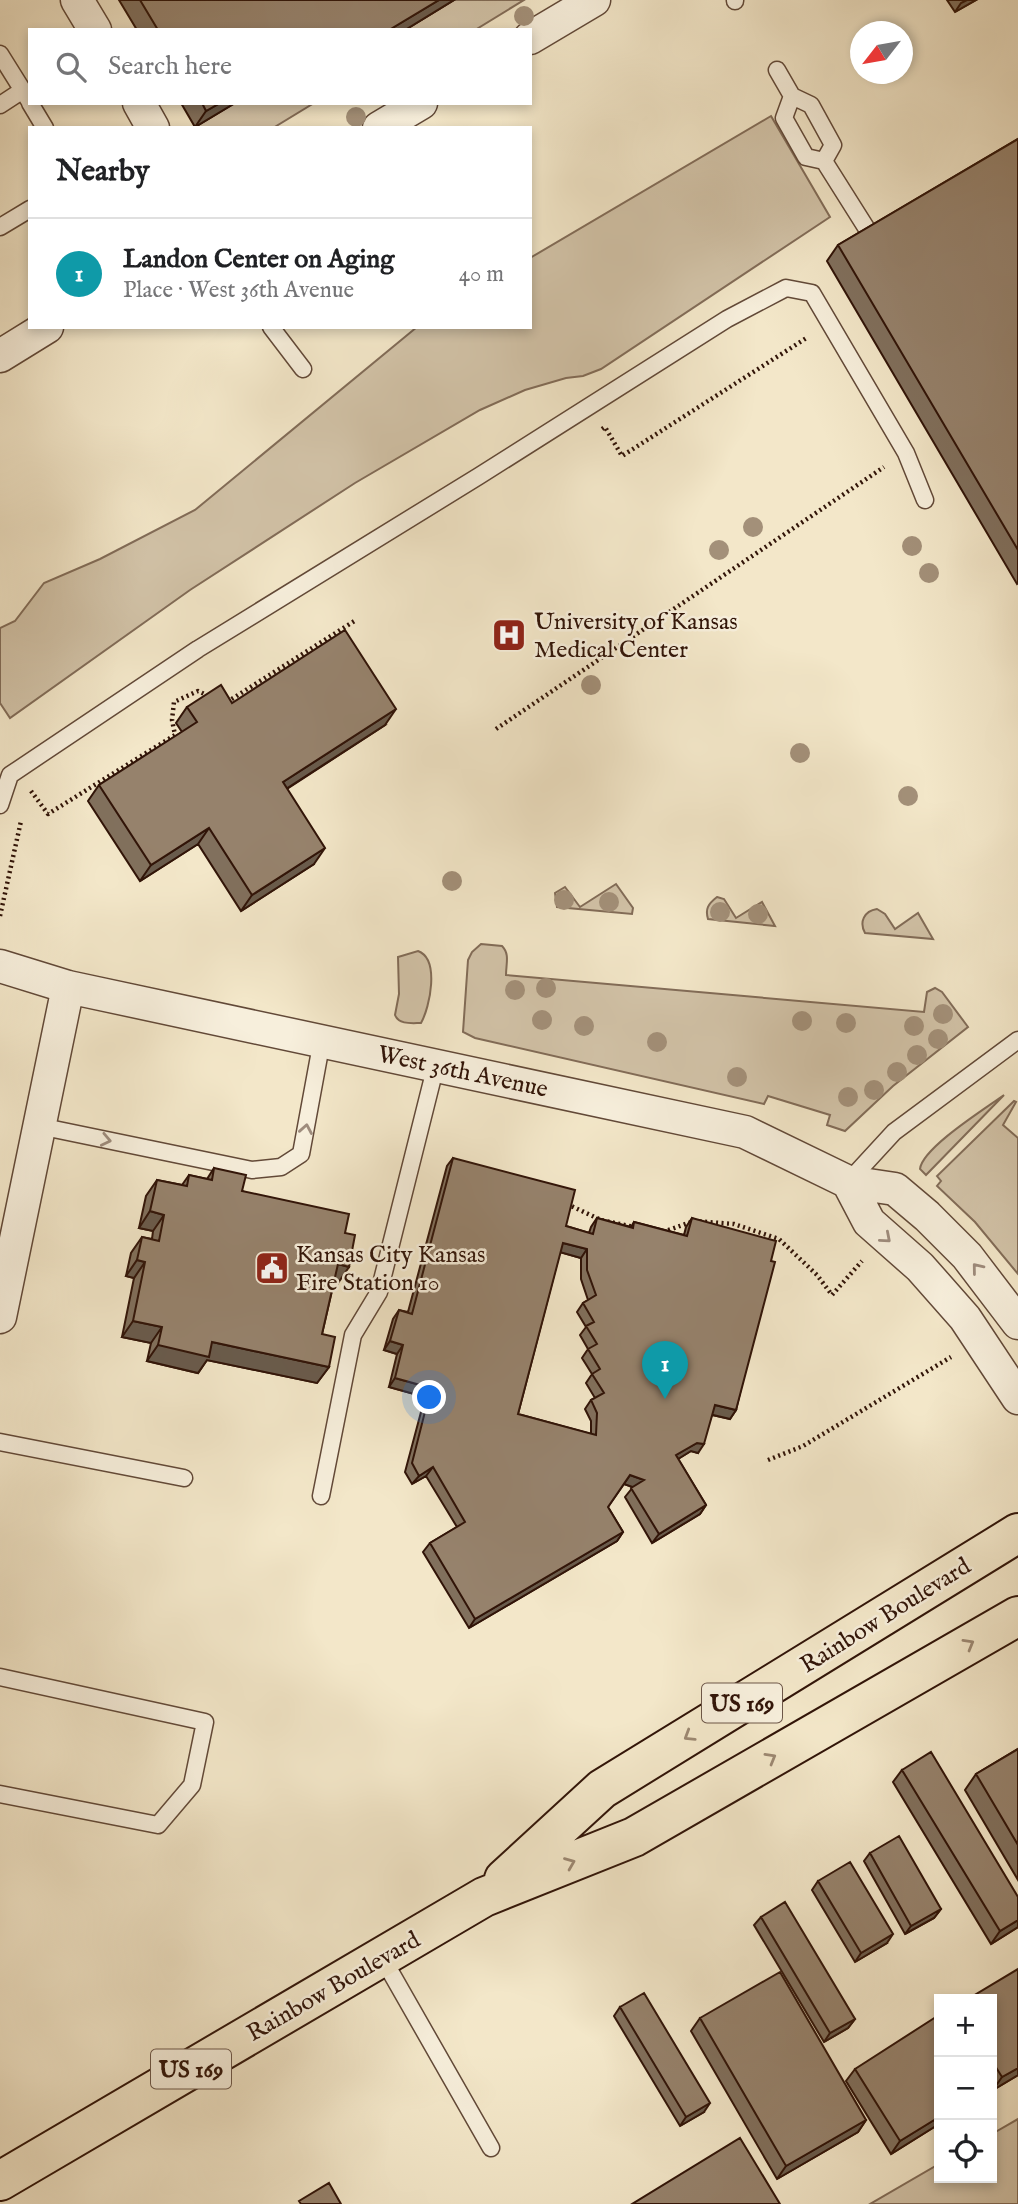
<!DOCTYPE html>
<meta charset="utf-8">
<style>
:root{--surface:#fff;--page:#f6f6f6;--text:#202124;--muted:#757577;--line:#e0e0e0;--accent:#111827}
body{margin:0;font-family:"IM FELL English",serif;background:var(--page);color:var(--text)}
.controls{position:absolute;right:21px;bottom:21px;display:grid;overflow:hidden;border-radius:0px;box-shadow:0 4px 10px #0003}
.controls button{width:63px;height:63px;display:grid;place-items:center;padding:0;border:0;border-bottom:2px solid var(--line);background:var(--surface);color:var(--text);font:35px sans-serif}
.compass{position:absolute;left:850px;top:21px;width:63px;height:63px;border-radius:50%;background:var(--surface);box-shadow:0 4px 10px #0003;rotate:239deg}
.you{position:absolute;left:430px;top:1398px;width:24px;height:24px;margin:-18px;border:5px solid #fff;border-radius:50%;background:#1a73e8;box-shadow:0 0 0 10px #1a73e833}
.badge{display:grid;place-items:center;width:46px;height:46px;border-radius:50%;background:var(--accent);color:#fff;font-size:23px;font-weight:700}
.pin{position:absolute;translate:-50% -58px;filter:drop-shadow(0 2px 4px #0008)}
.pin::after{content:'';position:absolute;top:37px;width:24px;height:21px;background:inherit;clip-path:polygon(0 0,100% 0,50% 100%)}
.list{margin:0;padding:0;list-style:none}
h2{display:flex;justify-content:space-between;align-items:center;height:91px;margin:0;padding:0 28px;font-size:30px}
h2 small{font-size:23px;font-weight:400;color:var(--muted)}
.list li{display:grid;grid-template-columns:46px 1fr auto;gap:21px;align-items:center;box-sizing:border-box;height:112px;padding:0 28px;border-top:2px solid var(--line)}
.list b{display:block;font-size:26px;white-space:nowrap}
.list p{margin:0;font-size:23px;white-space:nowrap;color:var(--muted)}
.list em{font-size:23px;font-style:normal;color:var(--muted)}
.icon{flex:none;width:38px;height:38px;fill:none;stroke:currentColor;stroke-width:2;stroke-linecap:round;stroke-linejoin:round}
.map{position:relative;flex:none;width:1018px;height:2204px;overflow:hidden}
.search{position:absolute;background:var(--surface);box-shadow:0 4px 10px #0003;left:28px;top:28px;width:504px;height:77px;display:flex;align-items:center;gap:18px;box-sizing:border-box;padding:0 24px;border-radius:0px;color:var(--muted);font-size:26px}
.panel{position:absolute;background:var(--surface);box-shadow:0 4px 10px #0003;left:28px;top:126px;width:504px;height:203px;border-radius:0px}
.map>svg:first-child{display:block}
</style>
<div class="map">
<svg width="1018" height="2204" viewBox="0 0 1018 2204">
<rect width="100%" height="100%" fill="#f3e7c9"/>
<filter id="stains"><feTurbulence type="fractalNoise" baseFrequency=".00286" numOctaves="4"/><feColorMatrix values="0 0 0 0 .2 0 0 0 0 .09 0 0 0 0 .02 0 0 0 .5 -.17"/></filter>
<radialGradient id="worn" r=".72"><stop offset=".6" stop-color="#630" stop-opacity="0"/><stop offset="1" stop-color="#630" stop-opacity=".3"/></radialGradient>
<!-- green -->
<path fill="#d2c3a8" stroke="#826c58" stroke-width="2" d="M454 0H524L475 30H405Z
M234 103H314L273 128 195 127Z
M771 116 830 217 601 369 583 376 566 378 525 390 480 410 355 483 190 590 10 718 0 703V628L15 621 44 583 100 559 195 510 417 327H530V258Z
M616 884 633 908 632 914 557 907 555 893 565 887 580 907Z
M717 897 724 899 736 918 762 902 775 926 708 919C705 909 708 904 717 897Z
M877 909 885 914 895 929 918 913 933 939 865 933C859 922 864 911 877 909Z
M481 944 502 946C510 954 506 964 506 975L924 1012 927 992 935 988 942 992 968 1027 893 1086 845 1131 827 1125 830 1115 768 1096 764 1104 475 1038 463 1032 468 960 472 952Z
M418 951C440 959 430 1007 421 1023 412 1023 399 1025 395 1015L399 994 398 957Z
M1004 1095 926 1175 920 1169C922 1148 986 1108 1004 1095Z
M1014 1101 1016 1102 1003 1125 1018 1138V1274L975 1222 937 1186 941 1181 937 1176Z
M1018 2119V2204H870L939 2164V2178H992V2134Z"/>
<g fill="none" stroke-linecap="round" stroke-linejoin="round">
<!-- lane casing -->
<g stroke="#624938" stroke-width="19">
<path id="lane" d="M735 0V1
M0 54 30 102
M777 70 792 96
M792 96 811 105 833 145 824 161 806 157 784 118Z
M30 103 45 128
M0 105 23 90
M824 161 877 245
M0 227 30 209
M271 327 303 369
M0 805 10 775 198 649 479 476 727 319 786 288 812 293 906 453 925 500
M39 1126 252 1170 281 1167 301 1154 322 1040
M848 1182 894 1132 1018 1040
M0 1442 184 1478
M321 1496 353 1335 379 1292 436 1065
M0 1677 205 1722 192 1785 158 1825 0 1794
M382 1957 491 2148"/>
</g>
<!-- street casing -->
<g stroke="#624938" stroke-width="35">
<path id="street" d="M77 0 95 30
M530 38 594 0
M139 103 153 128
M379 128 421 103
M0 356 47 327
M0 966 68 987 745 1132 848 1182 895 1189 927 1216 967 1256 1018 1323
M848 1182 869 1222 920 1267 965 1318 1018 1398
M0 1317 68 987"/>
</g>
<!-- primary casing -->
<g stroke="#311408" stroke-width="42">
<path id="primary" d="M504 1879 602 1789 1018 1533
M0 2181 484 1897 634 1837 1018 1616"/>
</g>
<!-- path -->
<path stroke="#311408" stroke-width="4.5" stroke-dasharray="2 3.5" stroke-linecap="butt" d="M602 429 605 427 622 456 808 337
M227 702 356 620
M496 729 884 467
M31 791 48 814 175 735 172 720 174 702 198 691 211 697
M0 916 21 821
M567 1204 601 1220 634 1227
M663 1232 694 1221 734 1224 779 1239 817 1275 832 1295 862 1261
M768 1460 803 1446 951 1357"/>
<!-- lane -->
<use href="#lane" stroke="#f7efdc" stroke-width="16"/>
<!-- street -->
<use href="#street" stroke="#f7efdc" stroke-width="32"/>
<!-- primary -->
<use href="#primary" stroke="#f3e7c9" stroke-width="38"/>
</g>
<!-- trees -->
<g fill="#a39079">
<circle cx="524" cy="16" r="10"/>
<circle cx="356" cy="117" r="10"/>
<circle cx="753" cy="527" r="10"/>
<circle cx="912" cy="546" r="10"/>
<circle cx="719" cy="550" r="10"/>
<circle cx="929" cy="573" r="10"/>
<circle cx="591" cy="685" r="10"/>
<circle cx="800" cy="753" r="10"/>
<circle cx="908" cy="796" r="10"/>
<circle cx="452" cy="881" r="10"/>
<circle cx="564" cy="900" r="10"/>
<circle cx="609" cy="902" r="10"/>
<circle cx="720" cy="912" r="10"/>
<circle cx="758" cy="914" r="10"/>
<circle cx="546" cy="988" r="10"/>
<circle cx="515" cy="990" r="10"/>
<circle cx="943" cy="1014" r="10"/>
<circle cx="542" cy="1020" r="10"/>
<circle cx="802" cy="1021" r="10"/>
<circle cx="846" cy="1023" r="10"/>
<circle cx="584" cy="1026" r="10"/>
<circle cx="914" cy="1026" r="10"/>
<circle cx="938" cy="1039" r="10"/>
<circle cx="657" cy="1042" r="10"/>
<circle cx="917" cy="1055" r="10"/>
<circle cx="897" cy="1072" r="10"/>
<circle cx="737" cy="1077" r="10"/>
<circle cx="874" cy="1090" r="10"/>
<circle cx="848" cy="1097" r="10"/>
</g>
<!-- wall -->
<path fill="#81705d" stroke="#311408" stroke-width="2" fill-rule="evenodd" d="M119 0H454L405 30H137Z
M947 0H976L955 12Z
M181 103H235L195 127Z
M1018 139V583L1017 584 827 261 838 245Z
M232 703 385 725 287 789 314 864 241 911 198 844 140 881 88 801 99 785 182 732 176 723 187 707Z
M453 1158 566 1226 589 1233 591 1227 597 1218 631 1227 634 1222 684 1235 686 1227 692 1218 771 1261 736 1410 730 1419 712 1415 698 1453 691 1451 678 1459 706 1505 700 1514 652 1543 625 1497 633 1487 624 1484 608 1507 623 1532 617 1541 469 1628 423 1552 430 1543 457 1527 426 1476 412 1484 405 1472 425 1397 389 1387 397 1354 384 1350 393 1319 399 1310 408 1312 447 1166ZM560 1252 581 1258V1279L588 1300 583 1303 577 1312 586 1327 580 1335 588 1349 582 1358 592 1374 586 1383 595 1398 591 1400 585 1409 591 1421V1434L518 1414Z
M214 1168 242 1191 345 1233 338 1283 334 1282 322 1334 329 1367 317 1383 207 1360 198 1373 147 1361 151 1343 122 1337 134 1278 126 1276 131 1253 142 1237 152 1239 153 1231 139 1228 146 1196 157 1180 182 1185 189 1175 207 1179Z
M1018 1749V1880L965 1790 976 1774Z
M902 1770 1018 1927 991 1944 893 1782Z
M870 1853 941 1909 934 1918 905 1934 864 1861Z
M818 1881 887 1943 855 1962 812 1890Z
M761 1917 855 2019 848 2028 824 2042 754 1925Z
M992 1999 1018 2075 993 2090 992 2088Z
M620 2007 704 2112 680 2126 614 2016Z
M700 2018 866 2120 858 2132 777 2179 691 2031Z
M855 2069 939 2124 891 2154 846 2081Z"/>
<!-- shaded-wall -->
<path fill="#695b4c" stroke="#311408" stroke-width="2" d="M439 0H454L405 30H389Z
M967 0H976L955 12 961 3Z
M220 103H235L195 127 206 111Z
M396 709 385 725 272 798 283 782Z
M209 828 198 844 140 881 151 865Z
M325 848 314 864 241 911 252 895Z
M150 1211 164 1215 153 1231 139 1228Z
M563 1243 587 1249 581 1258 556 1251Z
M137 1260 145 1262 134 1278 126 1276Z
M338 1264 349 1267 338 1283 326 1280Z
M133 1321 162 1327 151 1343 122 1337Z
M390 1341 403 1345 397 1354 384 1350Z
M212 1342 329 1367 317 1383 207 1360 198 1373 147 1361 158 1345Z
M395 1378 431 1388 425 1397 389 1387Z
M715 1405 736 1410 730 1419 709 1414Z
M697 1443 704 1444 698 1453 691 1451 670 1464 676 1455Z
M433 1467 426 1476 412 1484 419 1476Z
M630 1475 644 1480 638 1489 624 1484Z
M706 1505 700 1514 652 1543 659 1534Z
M623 1532 617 1541 469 1628 475 1619Z
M941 1909 934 1918 905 1934 911 1926Z
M1018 1920V1927L991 1944 1000 1931Z
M893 1934 887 1943 855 1962 861 1953Z
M855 2019 848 2028 824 2042 830 2033Z
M1018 2068V2075L993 2090 1002 2077Z
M710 2103 704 2112 680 2126 686 2117Z
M939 2117V2124L891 2154 900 2141Z
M866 2120 858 2132 777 2179 786 2166Z"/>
<!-- building -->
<path fill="#96826c" stroke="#311408" stroke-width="2" fill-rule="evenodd" d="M140 0H439L389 30H158Z
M202 103H220L206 111Z
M1018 139V550L838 245Z
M345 630 396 709 283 782 325 848 252 895 209 828 151 865 99 785 197 722 187 707 221 685 232 703Z
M453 1158 575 1190 566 1226 593 1234 597 1218 633 1228 634 1222 687 1236 692 1218 776 1241 771 1261 775 1262 736 1410 715 1405 704 1444 697 1443 676 1455 706 1505 659 1534 631 1488 644 1480 630 1475 608 1507 623 1532 475 1619 430 1543 465 1522 433 1467 419 1476 412 1463 431 1388 395 1378 403 1345 390 1341 399 1310 412 1314ZM563 1243 587 1249V1270L596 1295 583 1303 594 1322 586 1326 597 1344 588 1349 600 1369 592 1374 604 1393 591 1400 597 1413 596 1435 518 1414Z
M214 1168 246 1175 242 1191 349 1214 345 1233 355 1235 349 1267 338 1264 322 1334 335 1337 329 1367 212 1342 209 1357 158 1345 162 1327 133 1321 145 1262 137 1260 142 1237 159 1241 164 1215 150 1211 157 1180 187 1186 189 1175 212 1180Z
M1018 1749V1845L976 1774Z
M931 1752 1018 1897V1920L1000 1931 902 1770Z
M899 1836 941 1909 911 1926 870 1853Z
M850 1862 893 1934 861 1953 818 1881Z
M785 1902 855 2019 830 2033 761 1917Z
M1018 1969V2068L1002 2077 992 2061V1999H968Z
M780 1972 866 2120 786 2166 700 2018Z
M644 1993 710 2103 686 2117 620 2007Z
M939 2015V2117L900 2141 855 2069Z
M740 2138 780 2204H632Z
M329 2183 341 2204H301L299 2201Z"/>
<!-- one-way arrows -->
<defs><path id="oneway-chevron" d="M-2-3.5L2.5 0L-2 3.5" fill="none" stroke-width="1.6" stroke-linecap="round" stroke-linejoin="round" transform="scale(1.75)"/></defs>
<g stroke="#9e8c7d">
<use href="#oneway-chevron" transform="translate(306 1129) rotate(-80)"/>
<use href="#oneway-chevron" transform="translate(106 1140) rotate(12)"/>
<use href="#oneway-chevron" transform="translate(886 1238) rotate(41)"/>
<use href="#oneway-chevron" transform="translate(977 1268) rotate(-129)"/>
</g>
<g stroke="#9c8872">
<use href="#oneway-chevron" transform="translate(969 1644) rotate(-30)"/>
<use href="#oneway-chevron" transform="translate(689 1736) rotate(148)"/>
<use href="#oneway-chevron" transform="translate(771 1758) rotate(-30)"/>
<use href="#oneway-chevron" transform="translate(570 1863) rotate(-22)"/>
</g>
<!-- icons -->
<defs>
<g id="hospital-square" transform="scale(1.75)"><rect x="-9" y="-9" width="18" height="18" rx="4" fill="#8f2418" stroke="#f7efdc"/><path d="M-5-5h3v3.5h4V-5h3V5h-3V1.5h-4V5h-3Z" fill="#fff"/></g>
<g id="civic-square" transform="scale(1.75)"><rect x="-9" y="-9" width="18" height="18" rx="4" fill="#8f2418" stroke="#f7efdc"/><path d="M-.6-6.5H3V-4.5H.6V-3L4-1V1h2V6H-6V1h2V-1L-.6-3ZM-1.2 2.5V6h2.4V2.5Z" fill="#fff"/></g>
</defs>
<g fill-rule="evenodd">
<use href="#hospital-square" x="509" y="635"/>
<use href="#civic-square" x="272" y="1268"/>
</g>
<g text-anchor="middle" stroke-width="5" stroke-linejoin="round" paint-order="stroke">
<!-- shield labels -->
<g fill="#f7efdc" stroke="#6c5648" stroke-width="2">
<rect x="702" y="1683.5" width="80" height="39" rx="5"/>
<rect x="151" y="2049.5" width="80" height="39" rx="5"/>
</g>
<g font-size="23" font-weight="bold" fill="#311408">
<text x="742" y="1711">US 169</text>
<text x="191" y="2077">US 169</text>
</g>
<!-- poi labels -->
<g font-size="24" fill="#311408" stroke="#f7efdc" text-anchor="start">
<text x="534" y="629">University of Kansas<tspan x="534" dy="28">Medical Center</tspan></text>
<text x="296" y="1262">Kansas City Kansas<tspan x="296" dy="28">Fire Station 10</tspan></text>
</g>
<!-- street labels -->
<g font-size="24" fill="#311408" stroke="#f7efdc">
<text transform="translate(463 1071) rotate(12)" y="8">West 36th Avenue</text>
<text transform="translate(885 1615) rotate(-32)" y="8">Rainbow Boulevard</text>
<text transform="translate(333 1986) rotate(-30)" y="8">Rainbow Boulevard</text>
</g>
</g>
<rect width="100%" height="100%" filter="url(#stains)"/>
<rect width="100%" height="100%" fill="url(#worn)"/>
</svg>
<div class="controls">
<button>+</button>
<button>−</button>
<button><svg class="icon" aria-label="locate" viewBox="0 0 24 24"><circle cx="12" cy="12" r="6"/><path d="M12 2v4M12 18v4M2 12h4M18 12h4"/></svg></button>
</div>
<svg class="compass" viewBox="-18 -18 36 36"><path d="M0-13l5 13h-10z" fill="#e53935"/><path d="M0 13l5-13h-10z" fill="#757577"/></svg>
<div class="you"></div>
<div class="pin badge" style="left:665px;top:1399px;background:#0f9aa8">1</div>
<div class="search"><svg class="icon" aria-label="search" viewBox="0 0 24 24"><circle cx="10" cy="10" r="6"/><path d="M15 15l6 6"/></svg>Search here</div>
<section class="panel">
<h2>Nearby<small></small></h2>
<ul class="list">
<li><span class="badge" style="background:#0f9aa8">1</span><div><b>Landon Center on Aging</b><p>Place · West 36th Avenue</p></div><em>40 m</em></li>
</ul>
</section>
</div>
